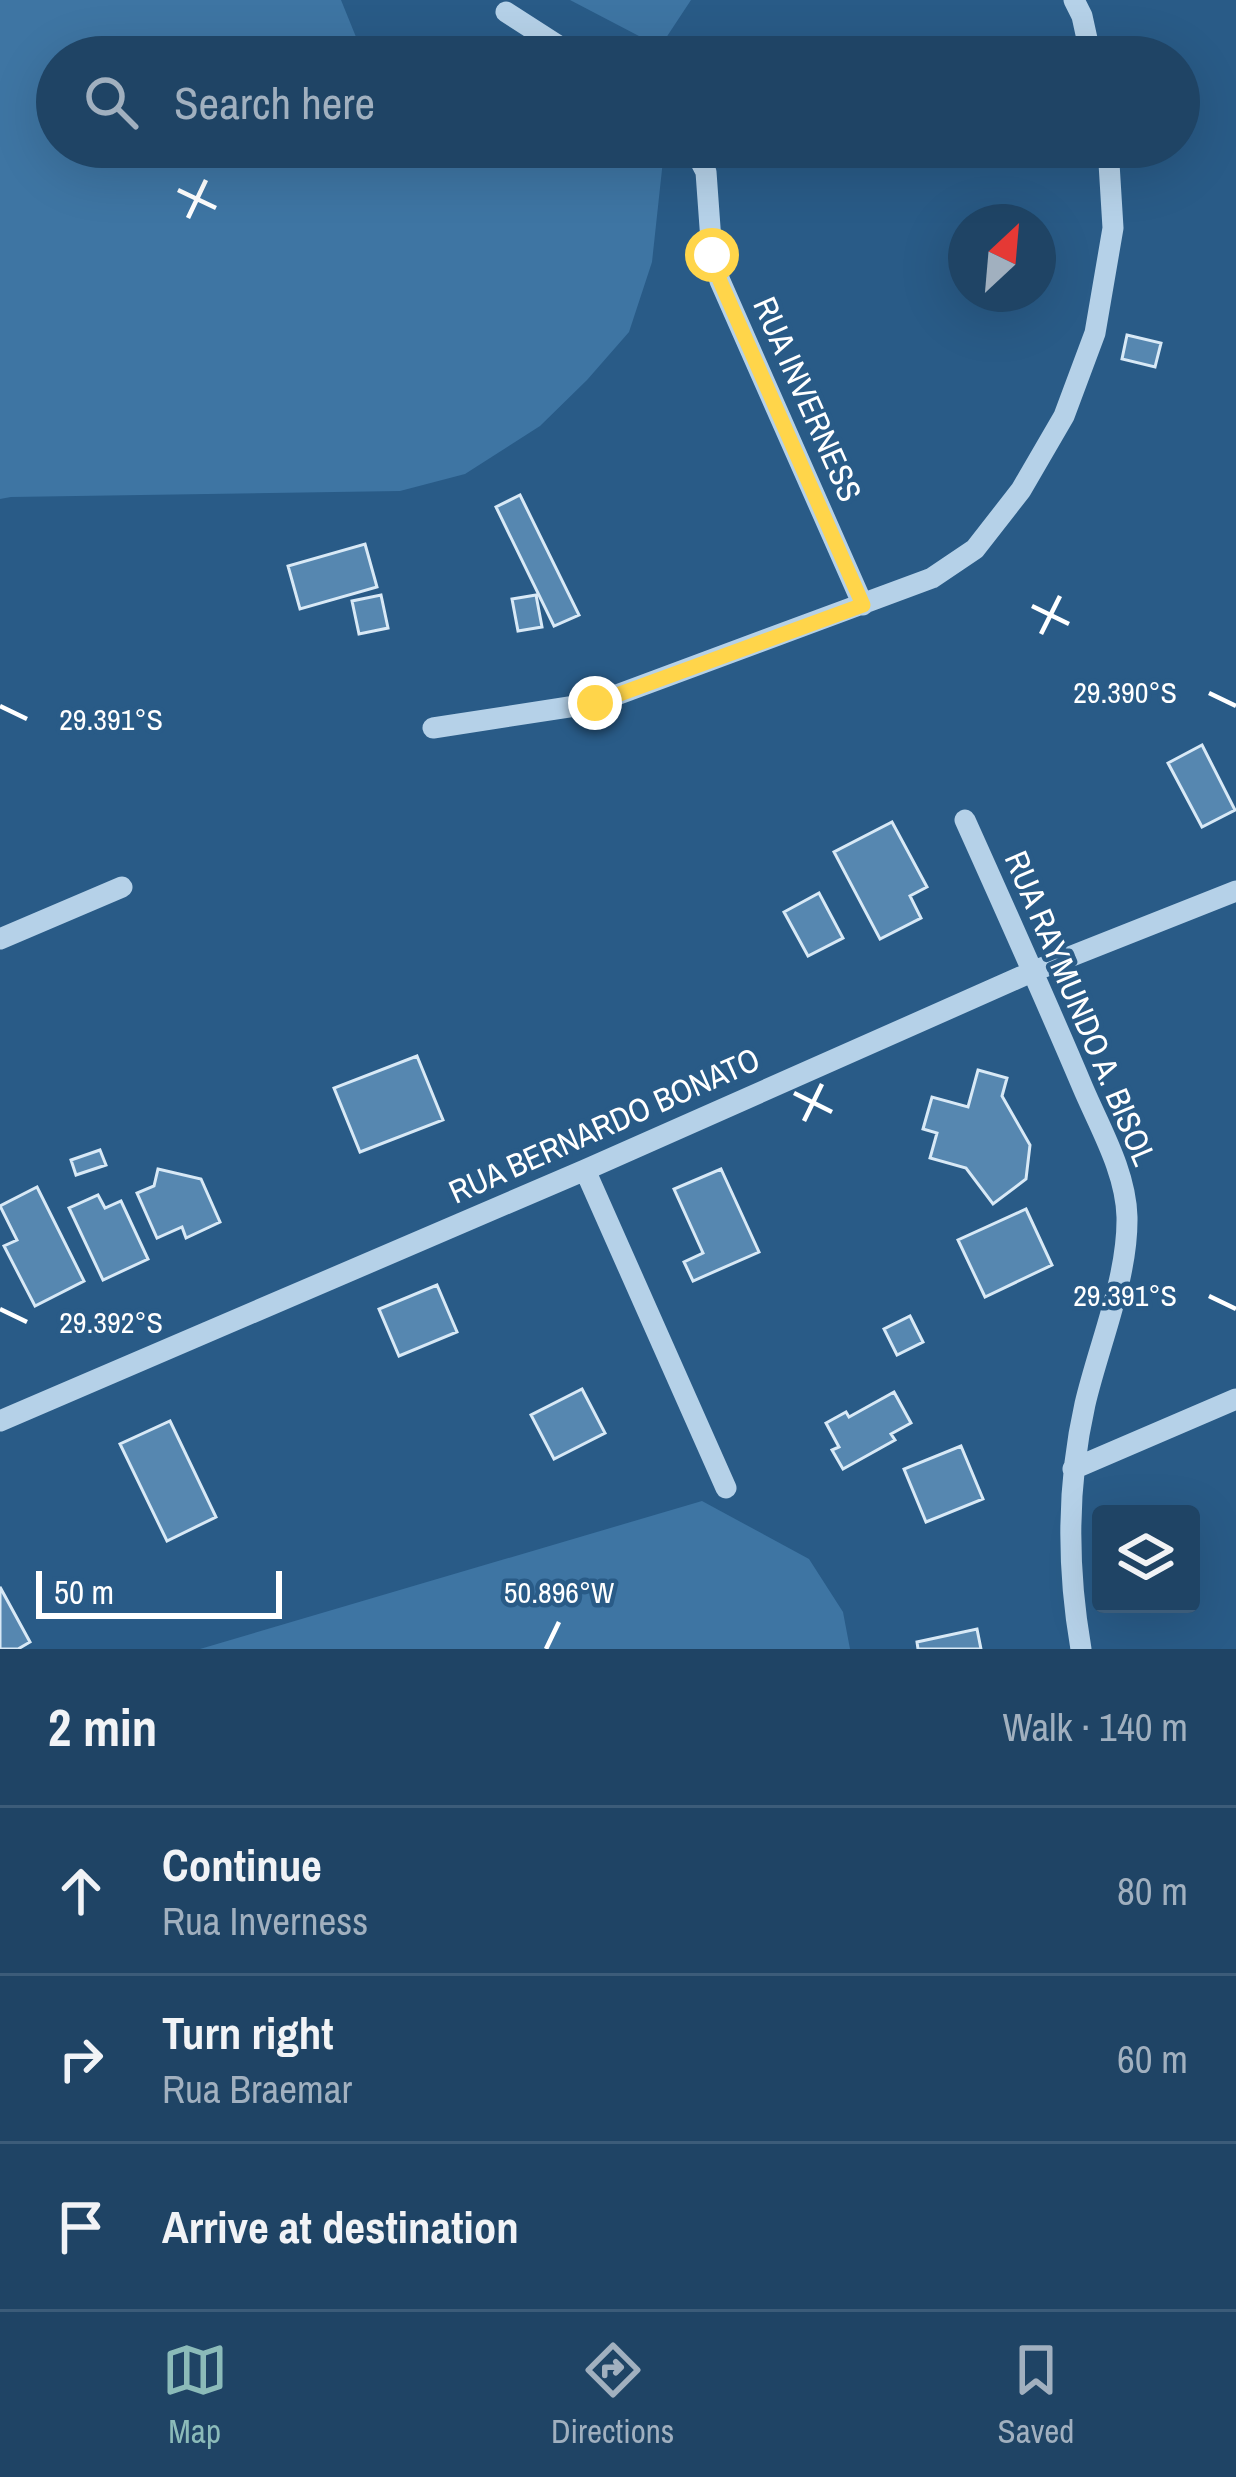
<!DOCTYPE html>
<meta charset="utf-8">
<style>
:root{--surface:#1f4465;--page:#2c4e6e;--text:#f1f3f6;--muted:#a1b0bf;--line:#3c5c79;--accent:#8bbbb9}
body{margin:0;font-family:"Archivo Narrow",sans-serif;background:var(--page);color:var(--text)}
.controls{position:absolute;right:36px;bottom:36px;display:grid;overflow:hidden;border-radius:12px;box-shadow:0 12px 48px #0002}
.controls button{width:108px;height:108px;display:grid;place-items:center;padding:0;border:0;border-bottom:3px solid var(--line);background:var(--surface);color:var(--text);font:60px sans-serif}
.compass{position:absolute;left:948px;top:204px;width:108px;height:108px;border-radius:50%;background:var(--surface);box-shadow:0 12px 48px #0002;rotate:26deg}
.scale{position:absolute;left:36px;bottom:30px;width:246px;box-sizing:border-box;padding-left:12px;border:6px solid #fff;border-top:0;font-size:33px;line-height:42px;white-space:nowrap;color:#fff;-webkit-text-stroke:9px #295b87;paint-order:stroke}
.stop{position:absolute;width:36px;height:36px;margin:-27px;border:9px solid #ffd54a;border-radius:50%;background:#fff}
.stop.end{background:#ffd54a;border-color:#fff;box-shadow:0 3px 12px #0008}
.list{margin:0;padding:0;list-style:none}
h2{display:flex;justify-content:space-between;align-items:center;height:156px;margin:0;padding:0 48px;font-size:51px}
h2 small{font-size:39px;font-weight:400;color:var(--muted)}
.list li{display:grid;grid-template-columns:78px 1fr auto;gap:36px;align-items:center;box-sizing:border-box;height:168px;padding:0 48px;border-top:3px solid var(--line)}
.list b{display:block;font-size:45px;white-space:nowrap}
.list p{margin:0;font-size:39px;white-space:nowrap;color:var(--muted)}
.list em{font-size:39px;font-style:normal;color:var(--muted)}
.icon{flex:none;width:66px;height:66px;fill:none;stroke:currentColor;stroke-width:2;stroke-linecap:round;stroke-linejoin:round}
.map{position:relative;flex:none;width:1236px;height:1649px;overflow:hidden}
.search{position:absolute;background:var(--surface);box-shadow:0 12px 48px #0002;left:36px;right:36px;top:36px;height:132px;display:flex;align-items:center;gap:30px;box-sizing:border-box;padding:0 42px;border-radius:66px;color:var(--muted);font-size:45px}
.sheet{height:660px;background:var(--surface)}
nav{display:flex;justify-content:space-around;align-items:center;box-sizing:border-box;height:168px;border-top:3px solid var(--line);background:var(--surface);font-size:33px;color:var(--muted)}
nav a{display:grid;justify-items:center;gap:6px}
nav .on{color:var(--accent)}
.map>svg:first-child{display:block}
</style>
<div class="map">
<svg width="1236" height="1649" viewBox="0 0 1236 1649">
<rect width="100%" height="100%" fill="#295b87"/>
<!-- green -->
<path fill="#3e75a3" d="M0 0H341L356 37 390 57H57V147H656L664 151 652 262 629 332 587 380 540 426 465 474 400 491 11 497 0 499Z
M570 0H691L660 47Z
M452 37 489 57H408Z
M702 1501 809 1559 843 1612 850 1649H200Z"/>
<!-- building -->
<path fill="#5687b0" stroke="#d8e9f6" stroke-width="3" d="M1127 335 1161 343 1155 367 1122 359Z
M520 495 579 615 554 626 496 507Z
M365 544 377 587 300 609 288 566Z
M381 595 388 628 359 634 352 601Z
M536 595 542 627 518 631 512 599Z
M1202 745 1235 810 1202 827 1168 763Z
M892 822 927 887 910 896 921 918 880 939 834 852Z
M819 893 843 938 808 956 784 912Z
M417 1056 443 1120 360 1152 334 1088Z
M978 1070 1007 1078 1002 1096 1030 1145 1026 1179 993 1204 966 1168 930 1158 937 1133 923 1129 932 1097 968 1107Z
M100 1150 106 1165 76 1175 71 1160Z
M158 1169 201 1179 220 1222 186 1238 182 1227 157 1238 137 1193 154 1186Z
M721 1169 759 1252 693 1281 684 1262 703 1253 674 1189Z
M37 1187 84 1281 35 1306 4 1246 17 1240 0 1206Z
M98 1195 105 1208 121 1201 148 1259 103 1280 69 1208Z
M1026 1209 1052 1265 985 1297 958 1240Z
M437 1285 457 1332 399 1356 379 1309Z
M910 1316 923 1342 897 1355 884 1329Z
M582 1389 605 1433 554 1459 531 1415Z
M894 1392 911 1423 891 1434 895 1440 843 1469 832 1450 839 1447 826 1423 846 1412 849 1417Z
M170 1421 216 1517 167 1541 120 1444Z
M961 1446 983 1499 926 1522 904 1469Z
M0 1587 30 1642 18 1649H0Z
M977 1629 981 1649H918L917 1642Z"/>
<g fill="none" stroke-linecap="round" stroke-linejoin="round">
<!-- minor -->
<path stroke="#b5d1e8" stroke-width="21" d="M1074 0 1082 16 1091 57
M506 12 576 57
M693 147 706 172 712 255 720 281 863 605
M433 728 595 703 932 578 975 549 1021 490 1064 416 1095 333 1113 228 1108 147
M965 820C1005 909 1045 998 1083 1088 1100 1128 1126 1172 1127 1217 1128 1278 1099 1344 1085 1404 1067 1484 1067 1568 1081 1649
M0 939 122 887
M585 1170 726 1488
M0 1421 585 1170 1034 971 1236 891
M1073 1469 1236 1399"/>
</g>
<g fill="none" stroke-linecap="round" stroke-linejoin="round">
<!-- route -->
<path stroke="#ffd54a" stroke-width="15" d="M595 703 863 605 720 281 712 255"/>
</g>
<!-- ticks -->
<path fill="none" stroke="#fff" stroke-width="4.5" d="M178 190 216 208M188 218 206 180M1032 606 1069 624M1041 634 1060 596M1209 693 1236 706M0 706 27 719M794 1093 832 1112M804 1121 822 1084M1209 1296 1236 1309M0 1309 27 1322M546 1649 559 1622"/>
<g text-anchor="middle" stroke-width="9" stroke-linejoin="round" paint-order="stroke">
<!-- street labels -->
<g font-size="33" fill="#fff" stroke="#295b87">
<text transform="translate(808 399) rotate(66)" y="12">RUA INVERNESS</text>
<text transform="translate(1081 1008) rotate(67)" y="12">RUA RAYMUNDO A. BISOL</text>
<text transform="translate(604 1125) rotate(-24)" y="12">RUA BERNARDO BONATO</text>
</g>
</g>
<g font-size="30" text-anchor="middle" fill="#fff" stroke="#295b87" stroke-width="9" stroke-linejoin="round" paint-order="stroke">
<text x="1125" y="703">29.390°S</text>
<text x="111" y="730">29.391°S</text>
<text x="1125" y="1306">29.391°S</text>
<text x="111" y="1333">29.392°S</text>
<text x="559" y="1603">50.896°W</text>
</g>
</svg>
<div class="controls">
<button><svg class="icon" aria-label="layers" viewBox="0 0 24 24"><path d="M12 4l9 5-9 5-9-5zM3 14l9 5 9-5"/></svg></button>
</div>
<svg class="compass" viewBox="-18 -18 36 36"><path d="M0-13l5 13h-10z" fill="#e53935"/><path d="M0 13l5-13h-10z" fill="#a1b0bf"/></svg>
<div class="scale">50 m</div>
<div class="stop" style="left:712px;top:255px"></div>
<div class="stop end" style="left:595px;top:703px"></div>
<div class="search"><svg class="icon" aria-label="search" viewBox="0 0 24 24"><circle cx="10" cy="10" r="6"/><path d="M15 15l6 6"/></svg>Search here</div>
</div>
<section class="sheet">
<h2>2 min<small>Walk · 140 m</small></h2>
<ul class="list">
<li><svg class="icon" aria-label="ahead" viewBox="0 0 24 24"><path d="M12 20V5M6 11l6-6 6 6"/></svg><div><b>Continue</b><p>Rua Inverness</p></div><em>80 m</em></li>
<li><svg class="icon" aria-label="right" viewBox="0 0 24 24"><path d="M7 20v-9h11M14 6l5 5-5 5"/></svg><div><b>Turn right</b><p>Rua Braemar</p></div><em>60 m</em></li>
<li><svg class="icon" aria-label="arrive" viewBox="0 0 24 24"><path d="M6 21V4h12l-3 4 3 4H6"/></svg><div><b>Arrive at destination</b></div></li>
</ul>
</section>
<nav>
<a class="on"><svg class="icon" aria-label="map" viewBox="0 0 24 24"><path d="M3 6l6-2 6 2 6-2v14l-6 2-6-2-6 2zM9 4v14M15 6v14"/></svg>Map</a>
<a><svg class="icon" aria-label="directions" viewBox="0 0 24 24"><path d="M12 3l9 9-9 9-9-9zM9 14v-3h6M13 9l2 2-2 2"/></svg>Directions</a>
<a><svg class="icon" aria-label="saved" viewBox="0 0 24 24"><path d="M7 4h10v16l-5-4-5 4z"/></svg>Saved</a>
</nav>
